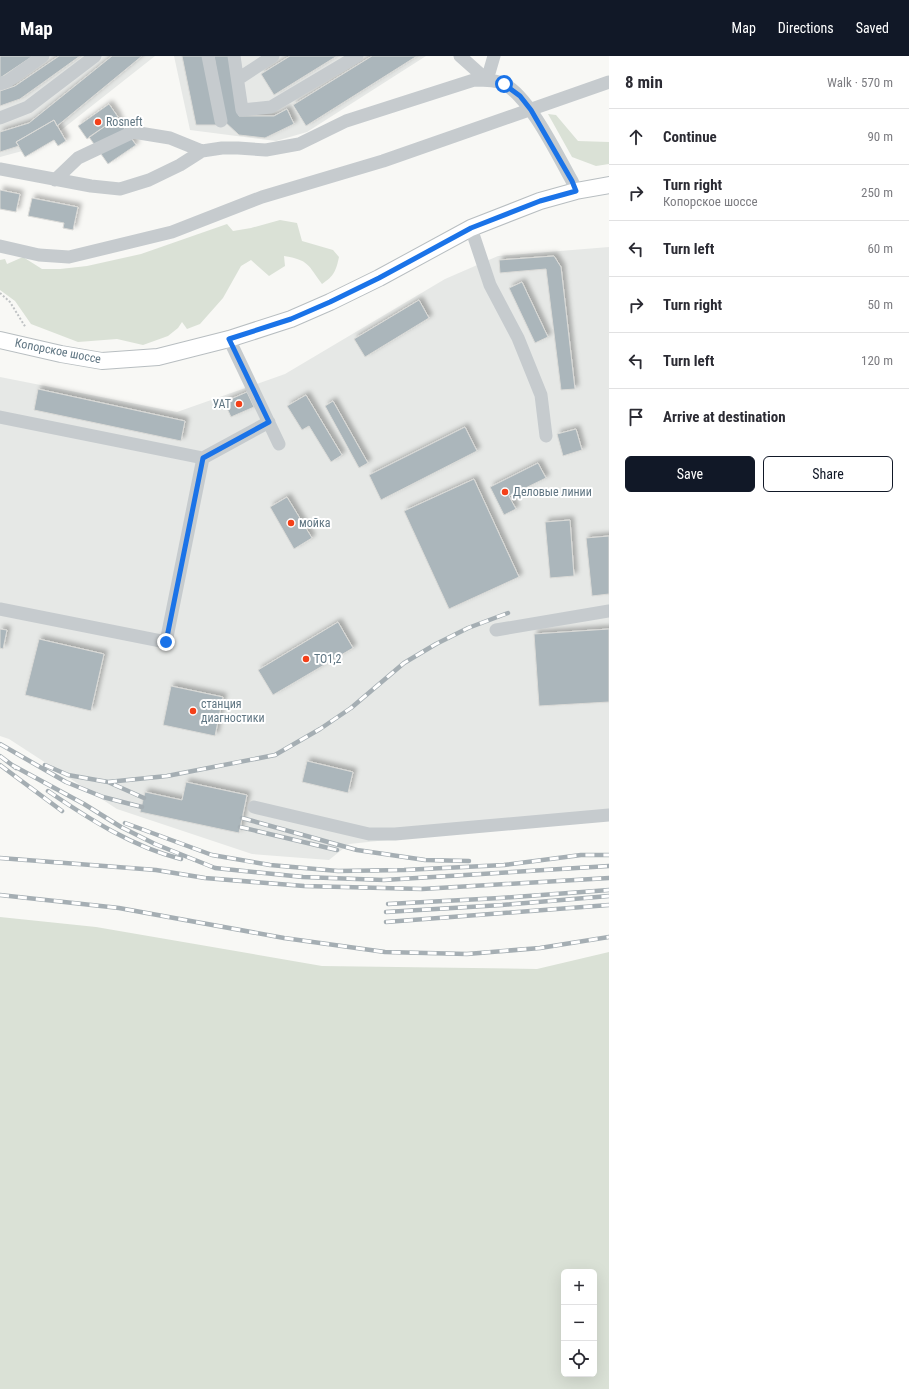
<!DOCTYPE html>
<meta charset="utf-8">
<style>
:root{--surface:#fff;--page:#f7f7f7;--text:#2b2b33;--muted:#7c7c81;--line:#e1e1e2;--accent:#111827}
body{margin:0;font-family:"Roboto Condensed",sans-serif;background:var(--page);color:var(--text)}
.controls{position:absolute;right:12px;bottom:12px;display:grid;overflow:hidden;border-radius:6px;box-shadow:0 4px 16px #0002}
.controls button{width:36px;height:36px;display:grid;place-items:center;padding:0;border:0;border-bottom:1px solid var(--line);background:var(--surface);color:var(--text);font:20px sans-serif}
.stop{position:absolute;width:12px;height:12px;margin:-9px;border:3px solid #1a73e8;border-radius:50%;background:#fff}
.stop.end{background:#1a73e8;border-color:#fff;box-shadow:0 1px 4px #0008}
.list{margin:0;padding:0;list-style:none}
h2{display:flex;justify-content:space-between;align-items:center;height:52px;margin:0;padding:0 16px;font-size:17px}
h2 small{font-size:13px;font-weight:400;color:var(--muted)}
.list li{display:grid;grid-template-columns:26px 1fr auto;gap:12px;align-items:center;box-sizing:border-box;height:56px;padding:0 16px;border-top:1px solid var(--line)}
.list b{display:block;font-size:15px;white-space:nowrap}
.list p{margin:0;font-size:13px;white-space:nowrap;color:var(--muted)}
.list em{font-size:13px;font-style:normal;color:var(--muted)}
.actions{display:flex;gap:8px;padding:12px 16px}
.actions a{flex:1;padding:9px 0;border:1px solid var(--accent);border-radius:6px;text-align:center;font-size:14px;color:var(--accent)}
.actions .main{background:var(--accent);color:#fff}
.icon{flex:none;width:22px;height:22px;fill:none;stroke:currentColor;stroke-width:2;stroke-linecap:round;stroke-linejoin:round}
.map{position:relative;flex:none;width:609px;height:1333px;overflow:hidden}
header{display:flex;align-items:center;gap:24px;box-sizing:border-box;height:56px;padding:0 20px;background:var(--accent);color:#fff}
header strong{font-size:19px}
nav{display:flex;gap:22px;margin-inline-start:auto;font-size:14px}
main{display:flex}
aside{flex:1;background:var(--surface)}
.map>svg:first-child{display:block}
</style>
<header>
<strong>Map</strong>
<nav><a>Map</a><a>Directions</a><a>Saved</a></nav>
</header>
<main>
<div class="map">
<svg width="609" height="1333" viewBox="0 0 609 1333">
<defs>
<filter id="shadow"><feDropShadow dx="3.5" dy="-3.5" stdDeviation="2" flood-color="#0004"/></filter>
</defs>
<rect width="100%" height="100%" fill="#f8f8f5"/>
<!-- built -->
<path fill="#e6e8e6" d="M0 0H155L41 90 0 101Z
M174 0H426L307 76 276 85 190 74Z
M609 191V761L349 788 329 804 252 798 117 753 9 683 0 680V321L177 356 285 318 445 223 498 200Z"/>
<!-- green -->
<path fill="#dae1d6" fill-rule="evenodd" d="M548 58 556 59 578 85 609 86V108L596 110 572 101Z
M280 164 297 167 302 185 333 194 339 201C336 215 334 220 322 228 308 209 309 204 284 200L285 210 269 220 251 204 241 210 223 242 200 268 187 273 182 266 178 272 168 280 143 289 117 283 78 286 31 268 15 245 0 234V204L5 203 7 208 23 201 42 213H60L87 210 141 198 227 168 233 175 251 172Z
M0 861 96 871 322 910 537 913 609 896V1333H0ZM564 1216H594V1318H564Z"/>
<!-- building -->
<path fill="#abb6bb" stroke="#dadad7" filter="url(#shadow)" d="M0 0H33L0 22Z
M59 0H80L20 43 0 50V35L15 30Z
M112 0H142L57 70 54 64 16 86 19 90 0 96V76L29 67Z
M182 0H203L218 69H196Z
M214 0H231L239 60H274L287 53 294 68 265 82 239 79 224 65Z
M290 0H337L274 39 261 18Z
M372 0H417L306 70 293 49Z
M109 48 118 61 87 83 78 70Z
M117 62 136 89 108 108 89 81Z
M54 64 66 85 58 90 54 84 25 101 16 86Z
M0 134 20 138 16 156 0 153Z
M32 142 78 151 73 174 63 172 64 167 28 160Z
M554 200 561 211 575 333 561 334 546 213 500 217 499 204Z
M522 226 548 281 535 287 509 232Z
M419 244 429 262 365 301 354 283Z
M38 333 185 365 181 385 34 354Z
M247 336 254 351 231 361 224 346Z
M306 339 342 399 331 406 309 370 302 374 287 350Z
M333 345 368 407 359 412 325 350Z
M465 371 477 395 381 444 369 419Z
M576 373 582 394 563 400 557 378Z
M538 407 546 422 509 440 516 453 504 459 490 431Z
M474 423 519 521 449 553 404 455Z
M287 441 312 482 294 493 270 451Z
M570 464 574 520 550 522 545 466Z
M609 480V538L592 540 586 482Z
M338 566 353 592 273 639 258 614Z
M0 573 7 574 3 593 0 592Z
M609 573V646L539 650 534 578Z
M39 583 104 598 91 655 25 639Z
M171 630 223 641 215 680 163 669Z
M307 705 353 716 348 737 302 726Z
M186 726 247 739 239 777 140 756 145 736 182 744Z"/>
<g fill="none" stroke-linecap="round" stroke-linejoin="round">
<!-- major casing -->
<g stroke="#b8bec1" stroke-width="18">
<path id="major" d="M0 284 61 298 102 305 158 301 229 283 291 263 330 246 379 222 471 172 540 145 576 135 609 129"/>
</g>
<!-- path -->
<path stroke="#bfc2c4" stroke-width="2" stroke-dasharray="2 2" stroke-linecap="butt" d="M0 237 10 246 26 272"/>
<!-- minor -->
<path stroke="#c6cbce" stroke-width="13" d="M208 0 221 65
M234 0 242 54 271 51 357 0
M460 0 487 24 494 0
M238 23 273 0
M0 28 8 25 43 0
M0 62 28 51 95 0
M0 113 91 130 120 133 149 124 180 109 202 95 222 92H238L266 94 299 88 346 65 474 24C484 24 496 24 504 28 529 40 558 100 572 125L576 135
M55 124 78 102 133 76 170 82 202 95
M471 172 490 229 518 282 541 339 546 380
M0 190 39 199 69 201 172 176 262 141 383 105 609 26
M229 283 279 388
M0 361 203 402 269 366
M0 553 166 586 203 402
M496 574 609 555
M254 751 369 778H395L609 759"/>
<!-- major -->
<use href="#major" stroke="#fff" stroke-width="16"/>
<!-- rail casing -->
<g stroke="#a5aeb3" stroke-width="4.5">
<path id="rail" d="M0 688 66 726 103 741 142 751
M0 700 16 712
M0 709 62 755
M12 709 84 748 121 771 155 788 215 812 303 821 384 824 609 810
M45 709 68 719 108 726 144 742
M108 726 167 720 275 699 320 673 351 652 404 607 436 588 468 572 508 557
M48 735C89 763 133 791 181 803
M242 762 357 794 425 804 469 805
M125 767 212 799 270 809 338 815 404 814 504 809 581 799H609
M240 771 337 794
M0 802 156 814 205 822 304 830 422 833 609 822
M0 839 119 852 284 882 385 896 467 898 540 892 609 881
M388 848 500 842 609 834
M386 856 502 849 609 840
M386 866 609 849"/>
</g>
<!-- rail -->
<use href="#rail" stroke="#fff" stroke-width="3" stroke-dasharray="9" stroke-linecap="butt"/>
</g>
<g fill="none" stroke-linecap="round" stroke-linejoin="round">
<!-- route -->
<path stroke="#1a73e8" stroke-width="5" d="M166 586 203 402 269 366 229 283 291 263 330 246 379 222 471 172 540 145 576 135 572 125 531 54 520 40 504 28"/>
</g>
<!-- markers -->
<g fill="#f44019" stroke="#fff" stroke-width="1.5">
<circle cx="98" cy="66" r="4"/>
<circle cx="239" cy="348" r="4"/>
<circle cx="505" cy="436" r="4"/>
<circle cx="291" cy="467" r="4"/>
<circle cx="306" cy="603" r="4"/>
<circle cx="193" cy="655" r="4"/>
</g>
<g text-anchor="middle" stroke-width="4" stroke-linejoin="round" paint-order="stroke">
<!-- poi labels -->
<g font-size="12" fill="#607683" stroke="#fff" text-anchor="start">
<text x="106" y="70">Rosneft</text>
<text x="231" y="352" text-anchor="end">УАТ</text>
<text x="513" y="440">Деловые линии</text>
<text x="299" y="471">мойка</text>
<text x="314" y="607">ТО1,2</text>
<text x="201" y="652">станция<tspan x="201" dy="14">диагностики</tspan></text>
</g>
<!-- street labels -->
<g font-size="12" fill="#607683" stroke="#fff">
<text transform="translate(58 295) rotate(11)" y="4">Копорское шоссе</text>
</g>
</g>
</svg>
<div class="controls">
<button>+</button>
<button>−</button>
<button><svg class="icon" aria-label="locate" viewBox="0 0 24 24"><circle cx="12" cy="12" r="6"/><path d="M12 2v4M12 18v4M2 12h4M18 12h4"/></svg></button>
</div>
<div class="stop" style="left:504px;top:28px"></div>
<div class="stop end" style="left:166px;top:586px"></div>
</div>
<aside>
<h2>8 min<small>Walk · 570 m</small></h2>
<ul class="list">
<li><svg class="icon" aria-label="ahead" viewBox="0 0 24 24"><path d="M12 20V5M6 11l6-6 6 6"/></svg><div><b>Continue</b></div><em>90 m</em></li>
<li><svg class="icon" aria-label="right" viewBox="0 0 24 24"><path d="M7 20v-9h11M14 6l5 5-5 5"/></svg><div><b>Turn right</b><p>Копорское шоссе</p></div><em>250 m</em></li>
<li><svg class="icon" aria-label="left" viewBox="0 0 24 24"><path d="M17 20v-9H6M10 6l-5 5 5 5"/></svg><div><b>Turn left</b></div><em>60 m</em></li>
<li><svg class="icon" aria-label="right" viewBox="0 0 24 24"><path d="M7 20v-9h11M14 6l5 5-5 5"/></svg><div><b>Turn right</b></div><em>50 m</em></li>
<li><svg class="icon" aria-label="left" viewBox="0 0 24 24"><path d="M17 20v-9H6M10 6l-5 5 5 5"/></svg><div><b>Turn left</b></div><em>120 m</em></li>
<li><svg class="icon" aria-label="arrive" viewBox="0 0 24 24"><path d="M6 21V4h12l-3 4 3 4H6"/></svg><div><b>Arrive at destination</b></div></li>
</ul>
<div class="actions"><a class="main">Save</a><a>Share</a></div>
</aside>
</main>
